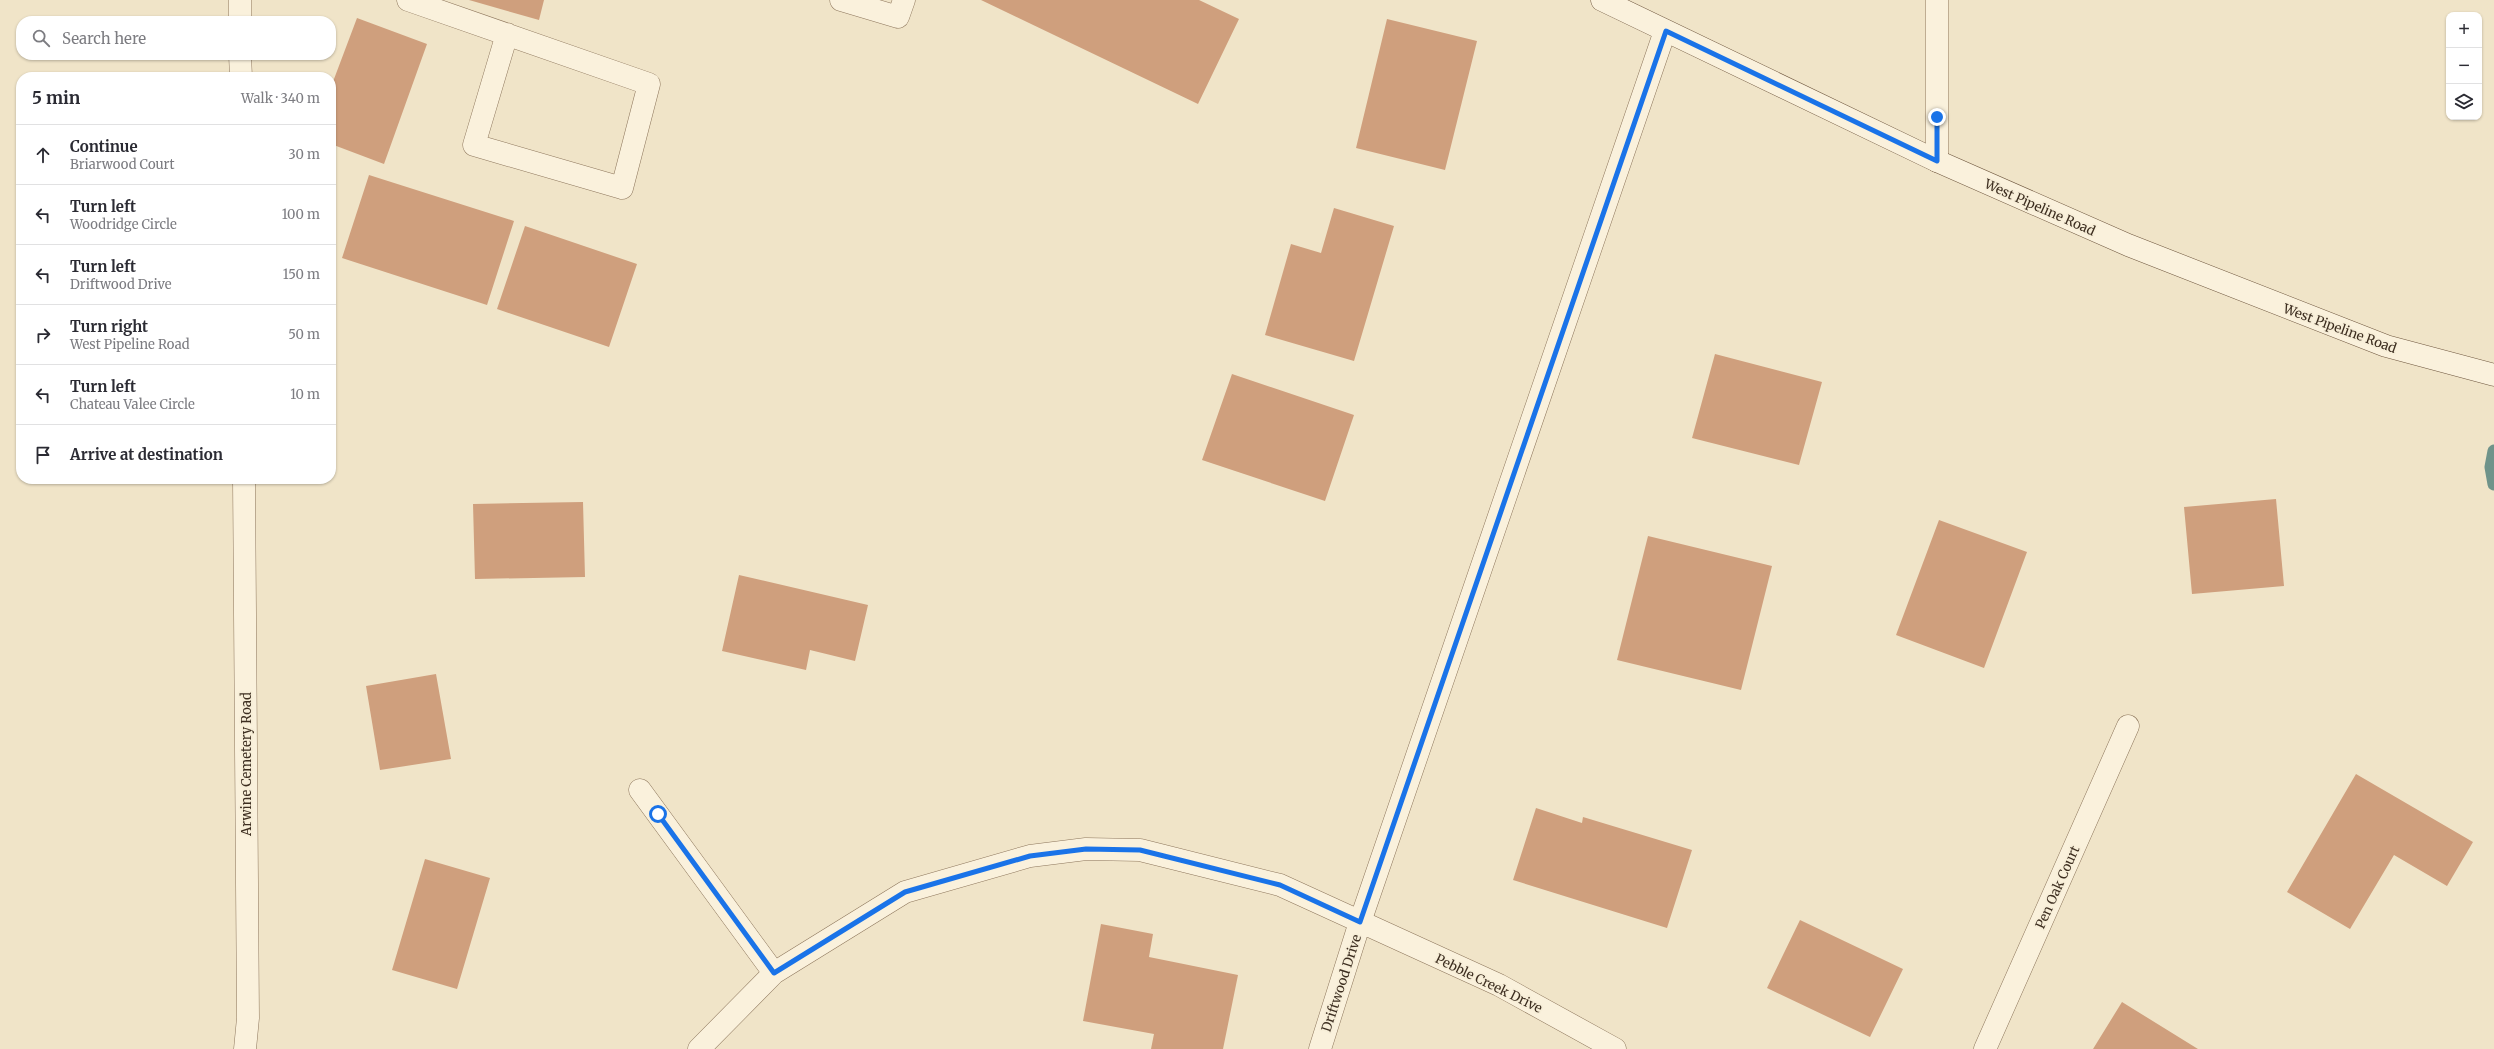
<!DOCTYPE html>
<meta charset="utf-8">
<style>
:root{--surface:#fff;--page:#f7f7f7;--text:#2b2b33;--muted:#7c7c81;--line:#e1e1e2}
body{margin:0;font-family:Merriweather,serif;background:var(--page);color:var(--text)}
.controls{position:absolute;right:12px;top:12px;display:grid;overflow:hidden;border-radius:8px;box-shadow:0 1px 3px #0004}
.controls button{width:36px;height:36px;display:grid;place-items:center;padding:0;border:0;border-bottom:1px solid var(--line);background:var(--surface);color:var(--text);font:20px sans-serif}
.stop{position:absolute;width:12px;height:12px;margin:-9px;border:3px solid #1a73e8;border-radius:50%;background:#fff}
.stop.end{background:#1a73e8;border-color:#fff;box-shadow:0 1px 4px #0008}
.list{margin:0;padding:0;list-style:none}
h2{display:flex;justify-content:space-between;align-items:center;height:52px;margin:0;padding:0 16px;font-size:17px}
h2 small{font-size:13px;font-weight:400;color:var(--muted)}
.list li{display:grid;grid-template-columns:26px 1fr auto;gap:12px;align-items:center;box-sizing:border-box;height:60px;padding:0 16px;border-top:1px solid var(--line)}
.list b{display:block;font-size:15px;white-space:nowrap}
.list p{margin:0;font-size:13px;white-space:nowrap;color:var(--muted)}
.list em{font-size:13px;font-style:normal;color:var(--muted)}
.icon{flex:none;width:22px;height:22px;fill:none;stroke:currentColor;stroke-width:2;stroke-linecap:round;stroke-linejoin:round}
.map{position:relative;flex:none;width:2494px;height:1049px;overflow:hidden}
.search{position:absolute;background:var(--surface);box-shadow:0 1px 3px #0004;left:16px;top:16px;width:320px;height:44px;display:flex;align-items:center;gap:10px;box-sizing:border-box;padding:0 14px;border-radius:16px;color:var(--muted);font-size:15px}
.panel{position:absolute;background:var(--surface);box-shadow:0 1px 3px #0004;left:16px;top:72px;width:320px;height:412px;border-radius:16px}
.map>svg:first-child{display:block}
</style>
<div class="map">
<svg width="2494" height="1049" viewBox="0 0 2494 1049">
<rect width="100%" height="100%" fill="#f0e4c8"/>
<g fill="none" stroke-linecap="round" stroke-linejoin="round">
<!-- stream -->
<path stroke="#6f938a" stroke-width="13" d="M2494 451 2491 467 2494 484"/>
</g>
<!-- building -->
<path fill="#cf9f7d" d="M469 0H544L539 20Z
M981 0H1199L1239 19 1198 104Z
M357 18 427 44 384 164 331 144V87Z
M1387 19 1477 41 1445 170 1356 148Z
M369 175 514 221 487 305 342 258Z
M1334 208 1394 226 1354 361 1265 335 1291 244 1321 253Z
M525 226 637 264 609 347 497 309Z
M1715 354 1822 382 1799 465 1692 438Z
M1232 374 1354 415 1325 501 1202 460Z
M2276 499 2284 586 2192 594 2184 507Z
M583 502 585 577 475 579 473 504Z
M1939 520 2027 552 1984 668 1896 635Z
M1648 536 1772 566 1741 690 1617 660Z
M739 575 868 605 855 661 810 650 806 670 722 651Z
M436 674 451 759 380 770 366 686Z
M2356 774 2473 842 2447 886 2394 855 2350 929 2287 892Z
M1536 808 1582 823 1583 817 1692 850 1667 928 1513 880Z
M425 859 490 878 457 989 392 970Z
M1800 920 1903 969 1870 1037 1767 988Z
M1101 924 1153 934 1149 957 1238 975 1223 1049H1151L1154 1034 1083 1021Z
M2122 1002 2198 1049H2093Z"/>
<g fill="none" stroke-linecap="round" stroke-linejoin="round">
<!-- lane casing -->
<g stroke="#8d765c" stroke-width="23">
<path id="lane" d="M408 0 649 84 622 188 474 145 507 34
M841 0 898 17 904 0"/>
</g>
<!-- street casing -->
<g stroke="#8d765c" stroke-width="23">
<path id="street" d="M240 0V21
M1937 0V161
M240 55 241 77
M244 479 248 1018 245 1049
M640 790 774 973
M699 1049 774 973 905 892 1030 856 1086 849 1140 850 1280 885 1499 985 1615 1049
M1320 1049 1360 922 1665 31
M1985 1049 2128 726"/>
</g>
<!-- secondary casing -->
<g stroke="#6f573f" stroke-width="23">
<path id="secondary" d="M1602 0 1937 161 2128 245 2386 346 2494 375"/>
</g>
<!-- lane -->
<use href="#lane" stroke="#faf1dc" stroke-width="22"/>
<!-- street -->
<use href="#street" stroke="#faf1dc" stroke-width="22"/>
<!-- secondary -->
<use href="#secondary" stroke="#faf1dc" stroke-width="22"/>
</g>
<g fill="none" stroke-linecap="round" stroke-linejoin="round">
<!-- route -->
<path stroke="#1a73e8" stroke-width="5" d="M658 814 774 973 905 892 1030 856 1086 849 1140 850 1280 885 1360 922 1666 31 1937 161V117"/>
</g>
<g text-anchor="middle" stroke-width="3.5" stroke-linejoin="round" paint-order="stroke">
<!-- street labels -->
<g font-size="13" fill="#3d2e20" stroke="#f7eed8">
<text transform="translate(2040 207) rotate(24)" y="5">West Pipeline Road</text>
<text transform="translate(2340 328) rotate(20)" y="5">West Pipeline Road</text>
<text transform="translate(246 764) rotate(-90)" y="5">Arwine Cemetery Road</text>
<text transform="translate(2057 887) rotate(-66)" y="5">Pen Oak Court</text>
<text transform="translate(1341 983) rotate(-72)" y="5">Driftwood Drive</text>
<text transform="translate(1489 983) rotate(26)" y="5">Pebble Creek Drive</text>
</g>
</g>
</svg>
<div class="controls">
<button>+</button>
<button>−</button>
<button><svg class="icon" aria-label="layers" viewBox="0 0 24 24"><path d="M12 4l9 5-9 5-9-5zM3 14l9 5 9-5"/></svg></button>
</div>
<div class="stop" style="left:658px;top:814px"></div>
<div class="stop end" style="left:1937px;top:117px"></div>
<div class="search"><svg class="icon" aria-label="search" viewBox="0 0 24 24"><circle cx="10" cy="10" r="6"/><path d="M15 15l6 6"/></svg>Search here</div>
<section class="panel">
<h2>5 min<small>Walk · 340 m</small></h2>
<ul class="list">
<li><svg class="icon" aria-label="ahead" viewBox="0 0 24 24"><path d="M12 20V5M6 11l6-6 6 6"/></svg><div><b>Continue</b><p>Briarwood Court</p></div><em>30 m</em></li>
<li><svg class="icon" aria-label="left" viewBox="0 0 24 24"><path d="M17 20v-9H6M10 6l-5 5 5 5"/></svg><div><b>Turn left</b><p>Woodridge Circle</p></div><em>100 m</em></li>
<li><svg class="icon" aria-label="left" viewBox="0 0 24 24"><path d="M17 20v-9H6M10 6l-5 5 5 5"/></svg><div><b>Turn left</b><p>Driftwood Drive</p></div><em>150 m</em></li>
<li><svg class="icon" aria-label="right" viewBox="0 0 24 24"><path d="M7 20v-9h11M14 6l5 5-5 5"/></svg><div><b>Turn right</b><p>West Pipeline Road</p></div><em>50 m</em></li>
<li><svg class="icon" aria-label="left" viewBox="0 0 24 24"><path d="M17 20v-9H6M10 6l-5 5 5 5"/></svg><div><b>Turn left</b><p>Chateau Valee Circle</p></div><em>10 m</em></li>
<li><svg class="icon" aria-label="arrive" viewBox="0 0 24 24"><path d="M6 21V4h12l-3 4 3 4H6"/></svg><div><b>Arrive at destination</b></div></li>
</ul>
</section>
</div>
